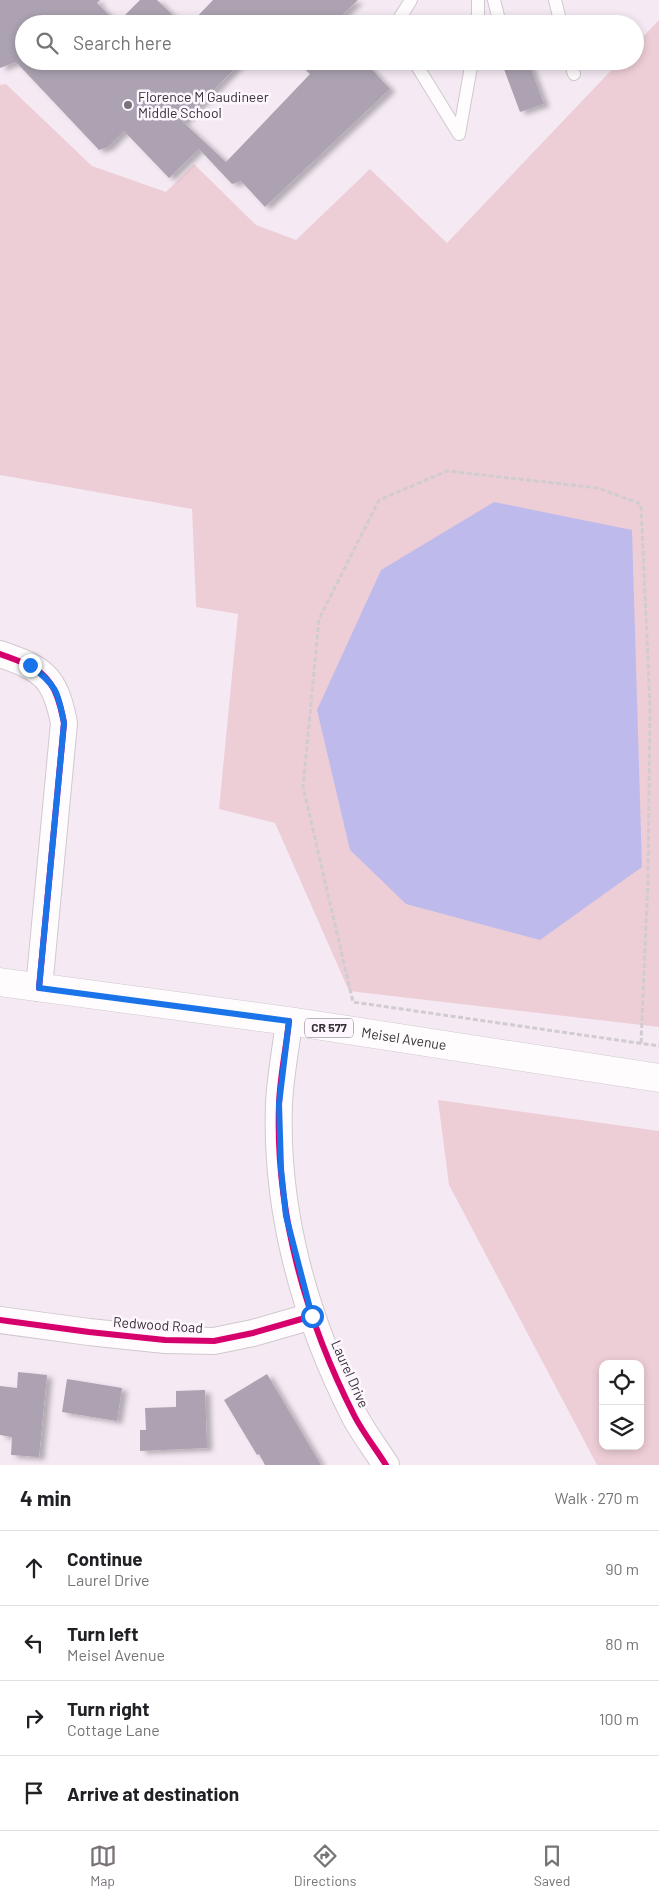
<!DOCTYPE html>
<meta charset="utf-8">
<style>
:root{--surface:#fff;--page:#f2f2f2;--text:#202124;--muted:#757577;--line:#e0e0e0;--accent:#7a7279}
body{margin:0;font-family:Barlow,sans-serif;background:var(--page);color:var(--text)}
.controls{position:absolute;right:15px;bottom:15px;display:grid;overflow:hidden;border-radius:10px;box-shadow:0 2px 8px #0003}
.controls button{width:45px;height:45px;display:grid;place-items:center;padding:0;border:0;border-bottom:1px solid var(--line);background:var(--surface);color:var(--text);font:25px sans-serif}
.stop{position:absolute;width:15px;height:15px;margin:-11px;border:4px solid #1a73e8;border-radius:50%;background:#fff}
.stop.end{background:#1a73e8;border-color:#fff;box-shadow:0 1px 5px #0008}
.list{margin:0;padding:0;list-style:none}
h2{display:flex;justify-content:space-between;align-items:center;height:65px;margin:0;padding:0 20px;font-size:21px}
h2 small{font-size:16px;font-weight:400;color:var(--muted)}
.list li{display:grid;grid-template-columns:32px 1fr auto;gap:15px;align-items:center;box-sizing:border-box;height:75px;padding:0 20px;border-top:1px solid var(--line)}
.list b{display:block;font-size:19px;white-space:nowrap}
.list p{margin:0;font-size:16px;white-space:nowrap;color:var(--muted)}
.list em{font-size:16px;font-style:normal;color:var(--muted)}
.icon{flex:none;width:28px;height:28px;fill:none;stroke:currentColor;stroke-width:2;stroke-linecap:round;stroke-linejoin:round}
.map{position:relative;flex:none;width:659px;height:1465px;overflow:hidden}
.search{position:absolute;background:var(--surface);box-shadow:0 2px 8px #0003;left:15px;right:15px;top:15px;height:55px;display:flex;align-items:center;gap:12px;box-sizing:border-box;padding:0 18px;border-radius:28px;color:var(--muted);font-size:19px}
.sheet{height:365px;background:var(--surface)}
nav{display:flex;justify-content:space-around;align-items:center;box-sizing:border-box;height:70px;border-top:1px solid var(--line);background:var(--surface);font-size:14px;color:var(--muted)}
nav a{display:grid;justify-items:center;gap:2px}
nav .on{color:var(--accent)}
.map>svg:first-child{display:block}
</style>
<div class="map">
<svg width="659" height="1465" viewBox="0 0 659 1465">
<defs>
<filter id="shadow"><feDropShadow dx="5.5" dy="3" stdDeviation="2.5" flood-color="#0004"/></filter>
</defs>
<rect width="100%" height="100%" fill="#f5eaf4"/>
<!-- green -->
<path fill="#eeced6" fill-rule="evenodd" d="M659 20V1027L349 991 275 823 219 809 238 614 196 607 192 509 0 475V85L6 84 92 166 166 192 194 164 256 225 296 240 370 169 447 243 620 61H635V45Z
M438 1100 659 1131V1465H597L449 1185ZM603 1364H640V1446H603Z"/>
<!-- water -->
<path fill="#bebbec" d="M494 502 632 530 642 867 540 940 406 904 350 850 317 710 381 570Z"/>
<!-- building -->
<path fill="#aca2b1" filter="url(#shadow)" d="M0 0H100L97 3 117 23 140 0H157L182 24H24V61H242L183 122 226 162 310 74 297 61H364L390 89 265 207 241 181 232 184 199 149 169 178 124 131 108 147 99 150 16 62 0 68Z
M213 0H358L333 24H190Z
M501 61H528L544 104 520 112Z
M18 1372 47 1375 39 1457 11 1455 12 1437 0 1435V1386L17 1388Z
M267 1374 321 1465H265L259 1454 257 1455 224 1400Z
M67 1379 122 1388 117 1421 62 1412Z
M205 1390 207 1448 140 1451V1430H146L145 1408 176 1407V1391Z"/>
<g fill="none" stroke-linecap="round" stroke-linejoin="round">
<!-- service casing -->
<g stroke="#d0c8cf" stroke-width="14">
<path id="service" d="M478 0V24
M494 0 500 24
M555 0 561 24
M396 24 411 0
M414 61 459 134
M570 61 574 74
M459 134 472 61"/>
</g>
<!-- minor casing -->
<g stroke="#d0c8cf" stroke-width="28">
<path id="minor" d="M0 654C43 669 55 676 64 723L39 988
M289 1021C286 1049 280 1077 279 1104 275 1213 306 1321 355 1417 364 1434 376 1449 386 1465
M0 1320 89 1332 165 1340 214 1341 253 1333 312 1316"/>
</g>
<!-- primary casing -->
<g stroke="#d0c8cf" stroke-width="29">
<g id="primary">
<path id="s1" d="M0 982 289 1021 659 1078"/>
</g>
</g>
<!-- path -->
<path stroke="#d0ccd0" stroke-width="3" stroke-dasharray="5 2.5" stroke-linecap="butt" d="M641 1043 648 880 650 707 641 504 598 488 447 471 379 500 319 619 303 787 353 1002 659 1046"/>
<!-- service -->
<use href="#service" stroke="#fefcfd" stroke-width="12"/>
<!-- minor -->
<use href="#minor" stroke="#fefcfd" stroke-width="26"/>
<!-- primary -->
<use href="#primary" stroke="#fefcfd" stroke-width="28"/>
<!-- cycleway casing -->
<g stroke="#fff7ff" stroke-width="9">
<path id="cycleway" d="M0 654C43 669 55 676 64 723L39 988
M289 1021C286 1049 280 1077 279 1104 275 1213 306 1321 355 1417 364 1434 376 1449 386 1465
M0 1320 89 1332 165 1340 214 1341 253 1333 312 1316"/>
</g>
<!-- cycleway -->
<use href="#cycleway" stroke="#d6006c" stroke-width="6"/>
</g>
<g fill="none" stroke-linecap="round" stroke-linejoin="round">
<!-- route -->
<path stroke="#1a73e8" stroke-width="6" d="M30 665C56 685 58 691 64 723L39 988 289 1021 279 1104 281 1169 286 1216 312 1316"/>
</g>
<!-- markers -->
<circle fill="#7a7279" stroke="#fff7ff" stroke-width="2" cx="128" cy="105" r="5"/>
<g text-anchor="middle" stroke-width="5" stroke-linejoin="round" paint-order="stroke">
<!-- shield labels -->
<rect fill="#fff7ff" stroke="#746c73" stroke-width="1" x="305" y="1018.5" width="48" height="19" rx="4"/>
<g font-size="12" font-weight="bold" fill="#383137">
<text x="329" y="1032">CR 577</text>
</g>
<!-- poi labels -->
<g font-size="14" fill="#383137" stroke="#fff7ff" text-anchor="start">
<text x="138" y="102">Florence M Gaudineer<tspan x="138" dy="16">Middle School</tspan></text>
</g>
<!-- street labels -->
<g font-size="14" fill="#383137" stroke="#fff7ff">
<text dy="5" stroke="none"><textPath href="#s1" startOffset="408">Meisel Avenue</textPath></text>
<text transform="translate(158 1325) rotate(4)" y="5">Redwood Road</text>
<text transform="translate(350 1374) rotate(66)" y="5">Laurel Drive</text>
</g>
</g>
</svg>
<div class="controls">
<button><svg class="icon" aria-label="locate" viewBox="0 0 24 24"><circle cx="12" cy="12" r="6"/><path d="M12 2v4M12 18v4M2 12h4M18 12h4"/></svg></button>
<button><svg class="icon" aria-label="layers" viewBox="0 0 24 24"><path d="M12 4l9 5-9 5-9-5zM3 14l9 5 9-5"/></svg></button>
</div>
<div class="stop" style="left:312px;top:1316px"></div>
<div class="stop end" style="left:30px;top:665px"></div>
<div class="search"><svg class="icon" aria-label="search" viewBox="0 0 24 24"><circle cx="10" cy="10" r="6"/><path d="M15 15l6 6"/></svg>Search here</div>
</div>
<section class="sheet">
<h2>4 min<small>Walk · 270 m</small></h2>
<ul class="list">
<li><svg class="icon" aria-label="ahead" viewBox="0 0 24 24"><path d="M12 20V5M6 11l6-6 6 6"/></svg><div><b>Continue</b><p>Laurel Drive</p></div><em>90 m</em></li>
<li><svg class="icon" aria-label="left" viewBox="0 0 24 24"><path d="M17 20v-9H6M10 6l-5 5 5 5"/></svg><div><b>Turn left</b><p>Meisel Avenue</p></div><em>80 m</em></li>
<li><svg class="icon" aria-label="right" viewBox="0 0 24 24"><path d="M7 20v-9h11M14 6l5 5-5 5"/></svg><div><b>Turn right</b><p>Cottage Lane</p></div><em>100 m</em></li>
<li><svg class="icon" aria-label="arrive" viewBox="0 0 24 24"><path d="M6 21V4h12l-3 4 3 4H6"/></svg><div><b>Arrive at destination</b></div></li>
</ul>
</section>
<nav>
<a class="on"><svg class="icon" aria-label="map" viewBox="0 0 24 24"><path d="M3 6l6-2 6 2 6-2v14l-6 2-6-2-6 2zM9 4v14M15 6v14"/></svg>Map</a>
<a><svg class="icon" aria-label="directions" viewBox="0 0 24 24"><path d="M12 3l9 9-9 9-9-9zM9 14v-3h6M13 9l2 2-2 2"/></svg>Directions</a>
<a><svg class="icon" aria-label="saved" viewBox="0 0 24 24"><path d="M7 4h10v16l-5-4-5 4z"/></svg>Saved</a>
</nav>
